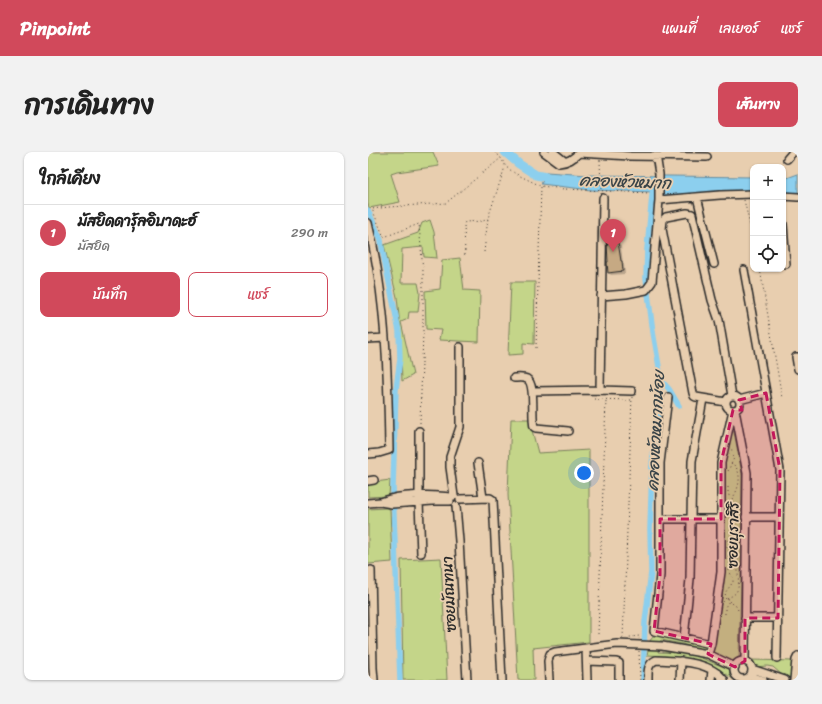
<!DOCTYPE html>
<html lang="th">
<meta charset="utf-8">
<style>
:root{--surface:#fff;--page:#f2f2f2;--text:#222;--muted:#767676;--line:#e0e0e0;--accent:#d1495b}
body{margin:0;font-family:Sriracha,"Playpen Sans Thai",sans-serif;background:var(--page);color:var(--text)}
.controls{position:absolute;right:12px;top:12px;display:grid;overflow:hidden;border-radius:8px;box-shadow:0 1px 3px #0004}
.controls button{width:36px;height:36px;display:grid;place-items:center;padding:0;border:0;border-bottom:1px solid var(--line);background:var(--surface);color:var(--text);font:20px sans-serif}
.you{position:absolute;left:216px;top:321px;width:14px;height:14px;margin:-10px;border:3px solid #fff;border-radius:50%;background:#1a73e8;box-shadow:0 0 0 6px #1a73e833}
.badge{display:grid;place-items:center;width:26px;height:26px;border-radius:50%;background:var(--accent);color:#fff;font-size:13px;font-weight:700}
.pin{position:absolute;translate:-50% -33px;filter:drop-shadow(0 1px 2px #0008)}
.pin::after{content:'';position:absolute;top:21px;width:14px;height:12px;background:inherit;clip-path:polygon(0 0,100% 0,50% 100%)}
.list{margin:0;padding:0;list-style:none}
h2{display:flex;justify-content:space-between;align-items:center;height:52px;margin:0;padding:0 16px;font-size:17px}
h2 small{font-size:13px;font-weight:400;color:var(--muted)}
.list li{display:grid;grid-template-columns:26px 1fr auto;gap:12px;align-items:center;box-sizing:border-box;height:56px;padding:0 16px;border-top:1px solid var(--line)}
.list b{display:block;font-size:15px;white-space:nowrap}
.list p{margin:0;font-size:13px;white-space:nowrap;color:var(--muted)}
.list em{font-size:13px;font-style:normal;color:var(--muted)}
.actions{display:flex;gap:8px;padding:12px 16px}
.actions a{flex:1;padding:9px 0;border:1px solid var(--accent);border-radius:8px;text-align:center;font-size:14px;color:var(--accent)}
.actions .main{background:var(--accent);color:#fff}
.icon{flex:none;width:22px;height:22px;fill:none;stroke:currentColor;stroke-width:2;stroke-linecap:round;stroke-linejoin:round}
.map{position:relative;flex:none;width:430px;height:528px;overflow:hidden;border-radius:8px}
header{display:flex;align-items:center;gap:24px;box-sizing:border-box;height:56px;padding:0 20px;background:var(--accent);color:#fff}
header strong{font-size:19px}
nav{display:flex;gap:22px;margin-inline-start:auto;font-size:14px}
.intro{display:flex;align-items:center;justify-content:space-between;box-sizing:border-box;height:96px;padding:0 24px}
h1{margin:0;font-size:28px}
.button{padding:10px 18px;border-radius:8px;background:var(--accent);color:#fff;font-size:14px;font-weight:700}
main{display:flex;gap:24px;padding:0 24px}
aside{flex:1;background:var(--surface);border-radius:8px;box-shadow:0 1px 3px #0004}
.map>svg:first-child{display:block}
</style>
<header>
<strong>Pinpoint</strong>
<nav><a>แผนที่</a><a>เลเยอร์</a><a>แชร์</a></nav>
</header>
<div class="intro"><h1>การเดินทาง</h1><a class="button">เส้นทาง</a></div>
<main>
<aside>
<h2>ใกล้เคียง<small></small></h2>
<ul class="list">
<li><span class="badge">1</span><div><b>มัสยิดดารุ้ลอิบาดะฮ์</b><p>มัสยิด</p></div><em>290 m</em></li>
</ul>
<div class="actions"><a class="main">บันทึก</a><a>แชร์</a></div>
</aside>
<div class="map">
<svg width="430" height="528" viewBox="0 0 430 528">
<rect width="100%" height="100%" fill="#e8ceaf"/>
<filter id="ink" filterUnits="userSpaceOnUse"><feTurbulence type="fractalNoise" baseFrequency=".025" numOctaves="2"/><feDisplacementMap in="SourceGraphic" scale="8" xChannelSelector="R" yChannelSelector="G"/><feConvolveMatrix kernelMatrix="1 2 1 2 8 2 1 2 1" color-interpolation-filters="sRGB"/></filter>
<g filter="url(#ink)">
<!-- green -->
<path fill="#c4d589" stroke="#78805a" d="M0 0H65L71 14 29 20 23 22 32 50 1 56 0 51Z
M62 68 66 80 69 106 56 105 55 95 34 97 33 131H50L52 141 50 160H41L40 167 33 170 45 223 34 229 32 174 29 145 16 93 50 81 54 71Z
M92 106 96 138 112 139 111 190 71 188 73 178 58 177 57 139 72 137 74 108Z
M143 130H167L166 192 155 191V202L140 203Z
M143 267H161L170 301 221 298V490L165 496 166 528H150L140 342Z
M364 279 366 280 373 316 374 324 373 429 371 506 370 509 366 511 345 501 344 498 354 445 355 420 356 314 362 280Z
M22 328 21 344 0 345V331Z
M18 356 22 357 24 410 0 412V357Z
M73 406 79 528H35L33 408Z
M290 483 335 492 338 495V499L333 498 314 492 293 488 290 500 313 501 326 503 366 519V524L365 527C361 525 359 522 355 520 351 518 347 516 344 514 323 506 301 504 279 503 281 494 280 485 290 483Z
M383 508 425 509 423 528 414 523 405 515 399 514 386 515 383 511Z"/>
<!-- water -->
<path fill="#8ccfee" stroke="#658da0" d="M179 20 219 23 385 25V40L297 44 286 40 223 38 173 32Z
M430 22V43L415 42V26H419Z"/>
<!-- shadow -->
<path fill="#0003" d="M250 91 253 94 255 111 256 112 257 122 243 123 241 121Z"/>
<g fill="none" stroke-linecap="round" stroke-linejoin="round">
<!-- canal -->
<path stroke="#8ccfee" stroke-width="5.5" d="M0 58 13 88 14 96 31 179 32 207 28 237 25 336 32 528
M293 228 301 237 311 254
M275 528 277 470 283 420 282 377 284 313 292 244 293 226 285 180 278 126 279 97 285 33"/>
<!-- river -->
<path stroke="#8ccfee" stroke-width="9" d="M137 0 151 12 168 23 188 27"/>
</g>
<!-- building -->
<path fill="#c6a983" stroke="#2b2b2b" d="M250 90 253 109H254L255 119 240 121 239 110H240L239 91Z"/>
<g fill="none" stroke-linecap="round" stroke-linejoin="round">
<!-- minor casing -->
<g stroke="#2b2b2b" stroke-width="10">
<path id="minor" d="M176 0 191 11C200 10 205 7 212 0
M185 0 195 8
M211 1 262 4 339 5
M419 7 425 0
M415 44 430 45
M329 45 346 112
M291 48 352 43 385 42
M0 71C18 145 20 222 21 298L11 301 0 302
M415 72 418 112
M376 118 412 318 409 506
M233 144 258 142 278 138 284 130 291 48V22L289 9 285 4
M0 187 17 186
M430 205H428L430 217
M146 226C149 226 155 225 159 227 168 232 163 265 166 275L168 276 200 279
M232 238 235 46
M164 239 232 238 264 239
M358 251a7 7 0 1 1 14 0a7 7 0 1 1-14 0Z
M300 245 292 311V423L286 479 343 492
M371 248 398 241
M358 250 328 245 326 244 325 241 294 77 295 68 298 65 319 61 324 62 344 148 351 168 364 244
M367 258 379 321 377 509
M51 279V350L53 401
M110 311 115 346
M0 329 6 328
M86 344 82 315V305L92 275V195
M92 347 122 346 125 348 134 528
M13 350C34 341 60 343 83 345
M0 351 12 350 24 352 65 349H82
M88 354 91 389 99 528
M378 365H411
M292 367H353
M3 418 5 516 6 528
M377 466H410
M316 486 322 427 324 309 335 247
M218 497 219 528
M340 502 343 492 353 420V311L365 258
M219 509 248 510 251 511V528
M366 518a9 9 0 1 1 18 0a9 9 0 1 1-18 0Z
M384 517 417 528
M382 524 395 528
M181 528 180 509 182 502 187 500 249 492 294 494 340 502 367 515
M280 528C280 520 279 512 288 508 307 509 333 509 349 521 352 523 354 526 356 528
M312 528 313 509
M343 528 344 518
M426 528 428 508 430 504"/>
</g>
<!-- path -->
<path stroke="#2b2b2b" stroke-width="1" stroke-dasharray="1 3" stroke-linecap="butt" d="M127 0 133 6 138 15 148 22 173 34 196 37 282 41
M232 8 233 39
M376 48 385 86
M116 100 120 66 137 15
M97 103 96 72 97 70 115 69 120 67
M392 117 414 246
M168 196 173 35
M264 245 255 486 271 484V487
M226 247 263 248
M52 271 55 180V119L51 72 16 85 4 57 21 55 78 51 133 6
M360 319 366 306 362 302 364 298 363 296
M360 335V341L362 346
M360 354C362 349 366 345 368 340 372 331 373 320 366 313H363
M359 359C365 372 370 379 359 390
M366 377 370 381 373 382
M359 395 361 400 360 410
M359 446C374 441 370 431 370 419 370 406 373 399 360 392
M361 449 368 454 371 460
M355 450 358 446 357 441 365 430V426L360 417
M357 462V455L361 449 360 446
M230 482 238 248
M271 499 272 528"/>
<!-- minor -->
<use href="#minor" stroke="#e8ceaf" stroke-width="7"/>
</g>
</g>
<!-- marked area -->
<path fill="#c2185b" fill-opacity="0.2" stroke="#c2185b" stroke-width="3" stroke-dasharray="8 5" stroke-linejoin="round" d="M398 241 412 318 410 466H377V509L367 515 340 502 343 492 286 479 292 423V367H353V311L365 258H374L371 248Z"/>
<g text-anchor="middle" stroke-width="3.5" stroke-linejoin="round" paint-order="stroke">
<!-- street labels -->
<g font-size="15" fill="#2b2b2b" stroke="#e8ceaf">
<text transform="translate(365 383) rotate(-89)" y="5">ซอยบุราสิริ</text>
<text transform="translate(81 442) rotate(-93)" y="5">ซอยมัณฑนา</text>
</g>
<!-- water labels -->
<g font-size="16" font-style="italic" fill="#3a4448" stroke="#e8ceaf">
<text transform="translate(257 29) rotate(2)" y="6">คลองหัวหมาก</text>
<text transform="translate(287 279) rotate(-87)" y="6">คลองหัวหมากน้อย</text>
</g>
</g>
</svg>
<div class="controls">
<button>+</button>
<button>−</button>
<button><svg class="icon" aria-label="locate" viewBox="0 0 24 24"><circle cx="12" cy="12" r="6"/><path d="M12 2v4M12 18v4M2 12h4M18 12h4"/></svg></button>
</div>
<div class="you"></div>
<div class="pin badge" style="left:245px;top:100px">1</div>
</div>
</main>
